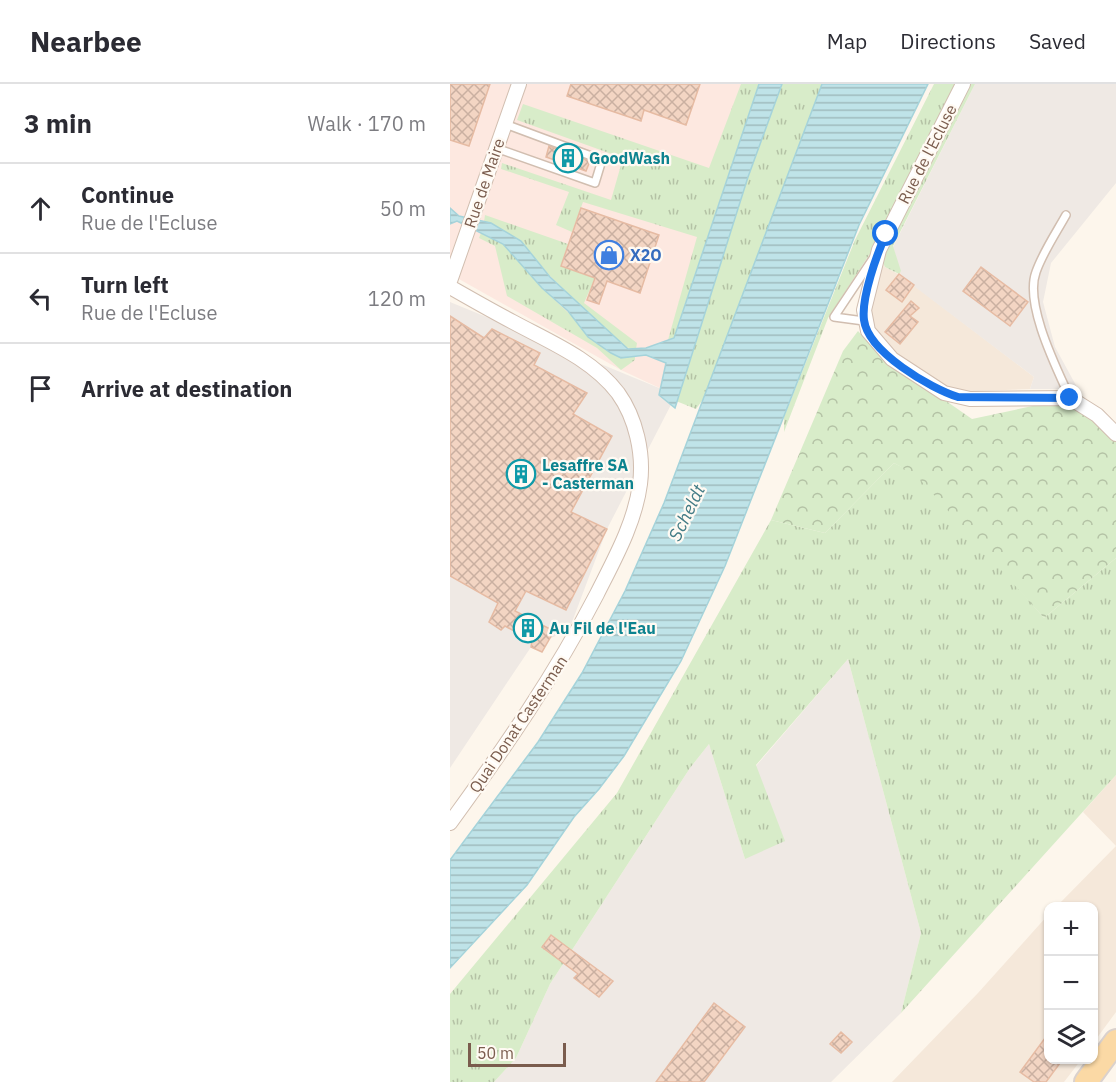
<!DOCTYPE html>
<meta charset="utf-8">
<style>
:root{--surface:#fff;--page:#f2f2f3;--text:#2b2b33;--muted:#7c7c81;--line:#e1e1e2}
body{margin:0;font-family:"IBM Plex Sans",sans-serif;background:var(--page);color:var(--text)}
.controls{position:absolute;right:18px;bottom:18px;display:grid;overflow:hidden;border-radius:12px;box-shadow:0 2px 4px #0004}
.controls button{width:54px;height:54px;display:grid;place-items:center;padding:0;border:0;border-bottom:2px solid var(--line);background:var(--surface);color:var(--text);font:30px sans-serif}
.scale{position:absolute;left:18px;bottom:15px;width:98px;box-sizing:border-box;padding-left:6px;border:3px solid #7a5c4d;border-top:0;font-size:16px;line-height:21px;white-space:nowrap;color:#7a5c4d;-webkit-text-stroke:4px #fffaf3;paint-order:stroke}
.stop{position:absolute;width:18px;height:18px;margin:-14px;border:4px solid #1a73e8;border-radius:50%;background:#fff}
.stop.end{background:#1a73e8;border-color:#fff;box-shadow:0 2px 6px #0008}
.list{margin:0;padding:0;list-style:none}
h2{display:flex;justify-content:space-between;align-items:center;height:78px;margin:0;padding:0 24px;font-size:26px}
h2 small{font-size:20px;font-weight:400;color:var(--muted)}
.list li{display:grid;grid-template-columns:39px 1fr auto;gap:18px;align-items:center;box-sizing:border-box;height:90px;padding:0 24px;border-top:2px solid var(--line)}
.list b{display:block;font-size:22px;white-space:nowrap}
.list p{margin:0;font-size:20px;white-space:nowrap;color:var(--muted)}
.list em{font-size:20px;font-style:normal;color:var(--muted)}
.icon{flex:none;width:33px;height:33px;fill:none;stroke:currentColor;stroke-width:2;stroke-linecap:round;stroke-linejoin:round}
.map{position:relative;flex:none;width:666px;height:998px;overflow:hidden}
header{display:flex;align-items:center;gap:36px;box-sizing:border-box;height:84px;padding:0 30px;background:var(--surface);border-bottom:2px solid var(--line)}
header strong{font-size:28px}
nav{display:flex;gap:33px;margin-inline-start:auto;font-size:21px}
main{display:flex}
aside{flex:1;background:var(--surface)}
.map>svg:first-child{display:block}
</style>
<header>
<strong>Nearbee</strong>
<nav><a>Map</a><a>Directions</a><a>Saved</a></nav>
</header>
<main>
<aside>
<h2>3 min<small>Walk · 170 m</small></h2>
<ul class="list">
<li><svg class="icon" aria-label="ahead" viewBox="0 0 24 24"><path d="M12 20V5M6 11l6-6 6 6"/></svg><div><b>Continue</b><p>Rue de l'Ecluse</p></div><em>50 m</em></li>
<li><svg class="icon" aria-label="left" viewBox="0 0 24 24"><path d="M17 20v-9H6M10 6l-5 5 5 5"/></svg><div><b>Turn left</b><p>Rue de l'Ecluse</p></div><em>120 m</em></li>
<li><svg class="icon" aria-label="arrive" viewBox="0 0 24 24"><path d="M6 21V4h12l-3 4 3 4H6"/></svg><div><b>Arrive at destination</b></div></li>
</ul>
</aside>
<div class="map">
<svg width="666" height="998" viewBox="0 0 666 998">
<defs>
<pattern id="grass-tufts" width="24" height="20" patternUnits="userSpaceOnUse" patternTransform="scale(1.5)"><rect width="24" height="20" fill="#d8ecc9"/><path d="M3 7l-1-3M5 7V3M7 7l1-3M15 17l-1-3M17 17v-4M19 17l1-3" fill="none" stroke="#b4c2a5"/></pattern>
<pattern id="forest-crowns" width="20" height="18" patternUnits="userSpaceOnUse" patternTransform="scale(1.5)"><rect width="20" height="18" fill="#d8ecc9"/><path d="M2 6a3 3 0 1 1 6 0M12 15a3 3 0 1 1 6 0" fill="none" stroke="#b4c2a5"/></pattern>
<pattern id="water-rules" width="6" height="5" patternUnits="userSpaceOnUse" patternTransform="scale(1.5)"><rect width="6" height="5" fill="#bfe3e8"/><path d="M0 2.5h6" fill="none" stroke="#a0bbbe"/></pattern>
<pattern id="building-cross-hatch" width="8" height="8" patternUnits="userSpaceOnUse" patternTransform="scale(1.5)"><rect width="8" height="8" fill="#f3d5c3"/><path d="M0 0l8 8M0 8l8-8" fill="none" stroke="#cab0a1"/></pattern>
</defs>
<rect width="100%" height="100%" fill="#fdf6ec"/>
<!-- residential -->
<path fill="#f5e8da" d="M428 171 435 183 448 190 451 187 453 193 584 293 580 305 503 308 425 258 415 232Z
M666 691V762L633 728Z
M666 762V928L644 958V822H607Z
M598 831V976H631L614 998H442L528 909Z"/>
<!-- commercial -->
<path fill="#fde8e0" d="M0 0H315L214 306 171 286 0 190Z"/>
<!-- industrial -->
<path fill="#efe9e4" d="M525 0H666V99L601 179 593 218 605 263 628 305H580L584 293 452 193 443 163Z
M0 218 226 311 157 445 119 546 81 563 0 684Z
M398 575 471 849 451 929 381 998H44L66 974 100 900 240 684 259 660 295 775 306 682Z"/>
<!-- grass -->
<path fill="url(#grass-tufts)" d="M291 0H309L224 254 218 256 247 153 133 118 122 148 106 141 119 108 51 85 52 79 161 116 173 74 67 36 73 20 259 84Z
M332 0H373L254 314 246 325 226 317 227 309 298 93Z
M484 0H525L443 162 451 187 449 190 435 183 428 168H421L378 234 334 348V333L405 156Z
M35 131 118 160 111 182 145 194 134 219 187 259 186 265 174 263 100 192 71 157 34 138Z
M31 149 53 160 92 204 161 269 171 274 185 272V276L171 286 147 264 57 212 45 162 29 154Z
M444 379 472 393 594 534 666 474V691L451 929 471 849 398 575 306 681 335 757 295 775 259 660 240 684 100 900 66 974 44 998H0V910L167 709 321 436 375 449Z"/>
<!-- forest -->
<path fill="url(#forest-crowns)" d="M408 247 430 271 522 335 620 314 666 356V474L594 534 466 391 444 379 375 449 321 436 393 267Z"/>
<!-- water -->
<path fill="url(#water-rules)" stroke="#a5d3da" stroke-width="1.5" d="M309 0H332L298 93 225 324 209 311 216 279 196 271 171 274 161 269 138 253 118 227 92 204 53 160 7 137 0 140V124L9 132 41 139 71 157 100 193 178 265 196 264 224 254Z
M372 0H478L409 141 275 482 231 577 174 672 149 705 124 733 77 801 0 884V776L88 658 132 589 175 507 214 419Z"/>
<!-- building -->
<path fill="url(#building-cross-hatch)" stroke="#e6bba3" stroke-width="1.5" d="M0 0H40L19 62 0 56Z
M121 0H250L236 41 194 26 191 37 117 12Z
M99 62 140 77 136 87 96 73Z
M131 124 209 151 190 209 157 197 149 220 137 216 145 194 111 182Z
M531 183 578 218 560 242 513 207Z
M449 190 464 201 452 218 436 206Z
M461 217 469 224 460 232 468 238 450 260 435 248Z
M0 232 34 254 42 245 90 269 84 281 137 309 123 330 162 352 121 428 157 445 116 526 76 507 65 527 104 547 92 568 81 563 82 557 55 542 51 546 39 538 48 519 0 492Z
M101 851 163 897 149 913 124 894 128 890 92 863Z
M264 919 295 943 254 998H206Z
M391 948 402 958 391 969 380 960Z
M598 950V975H613L596 998H584L570 988Z"/>
<g fill="none" stroke-linecap="round" stroke-linejoin="round">
<!-- service casing -->
<g stroke="#d1beb0" stroke-width="10">
<path id="service" d="M46 64 145 99 152 76 55 40
M616 131C606 149 593 168 586 188 574 220 607 285 620 314
M414 237 384 233 424 173"/>
</g>
<!-- minor casing -->
<g stroke="#d1beb0" stroke-width="16">
<path id="minor" d="M513 0 429 166 414 226 418 247 442 275 494 309 520 315 620 314 647 331 666 350
M0 197 69 0
M0 203C21 215 42 227 63 238 100 258 142 275 168 309 186 334 194 370 190 400 185 439 164 476 147 510 105 591 54 665 0 739"/>
</g>
<!-- primary casing -->
<g stroke="#dad1cd" stroke-width="26">
<path id="primary" d="M636 998 666 957"/>
</g>
<!-- service -->
<use href="#service" stroke="#fff" stroke-width="7"/>
<!-- minor -->
<use href="#minor" stroke="#fff" stroke-width="14"/>
<!-- primary -->
<use href="#primary" stroke="#fbd9a5" stroke-width="22"/>
</g>
<g fill="none" stroke-linecap="round" stroke-linejoin="round">
<!-- route -->
<path stroke="#1a73e8" stroke-width="8" d="M436 150C427 170 411 214 414 236 418 268 480 304 508 313L620 314"/>
</g>
<!-- icons -->
<defs>
<g id="building-ring" transform="scale(1.5)"><circle r="9.5" fill="#fffaf3" stroke="#0f9aa8" stroke-width="1.5"/><path d="M-4-6H4V6H1V3H-1V6H-4ZM-2.5-4.3h1.7v1.8h-1.7ZM.8-4.3h1.7v1.8H.8ZM-2.5-1h1.7V.8h-1.7ZM.8-1h1.7V.8H.8Z" fill="#0f9aa8"/></g>
<g id="shop-ring" transform="scale(1.5)"><circle r="9.5" fill="#fffaf3" stroke="#3f7fe0" stroke-width="1.5"/><path d="M-5-2.5h2.3a2.7 3.5 0 0 1 5.4 0H5L5.5 6h-11ZM-1.5-2.5h3a1.5 2.3 0 0 0-3 0Z" fill="#3f7fe0"/></g>
</defs>
<g fill-rule="evenodd">
<use href="#building-ring" x="118" y="74"/>
<use href="#shop-ring" x="159" y="171"/>
<use href="#building-ring" x="71" y="390"/>
<use href="#building-ring" x="78" y="544"/>
</g>
<g text-anchor="middle" stroke-width="4.5" stroke-linejoin="round" paint-order="stroke">
<!-- street labels -->
<g font-size="16" fill="#7a5c4d" stroke="#fffaf3">
<text transform="translate(477 70) rotate(-63)" y="6">Rue de l'Ecluse</text>
<text transform="translate(34 99) rotate(-71)" y="6">Rue de Maire</text>
<text transform="translate(68 640) rotate(-56)" y="6">Quai Donat Casterman</text>
</g>
<!-- culture labels -->
<g font-size="16" font-weight="bold" fill="#0d838f" stroke="#fffaf3" text-anchor="start">
<text x="139" y="80">GoodWash</text>
<text x="92" y="387">Lesaffre SA<tspan x="92" dy="18">- Casterman</tspan></text>
<text x="99" y="550">Au Fil de l'Eau</text>
</g>
<!-- shop labels -->
<g font-size="16" font-weight="bold" fill="#366cbe" stroke="#fffaf3" text-anchor="start">
<text x="180" y="177">X2O</text>
</g>
<!-- water labels -->
<g font-size="18" font-style="italic" fill="#437c86" stroke="#fffaf3">
<text transform="translate(237 429) rotate(-64)" y="6">Scheldt</text>
</g>
</g>
</svg>
<div class="controls">
<button>+</button>
<button>−</button>
<button><svg class="icon" aria-label="layers" viewBox="0 0 24 24"><path d="M12 4l9 5-9 5-9-5zM3 14l9 5 9-5"/></svg></button>
</div>
<div class="scale">50 m</div>
<div class="stop" style="left:436px;top:150px"></div>
<div class="stop end" style="left:620px;top:314px"></div>
</div>
</main>
